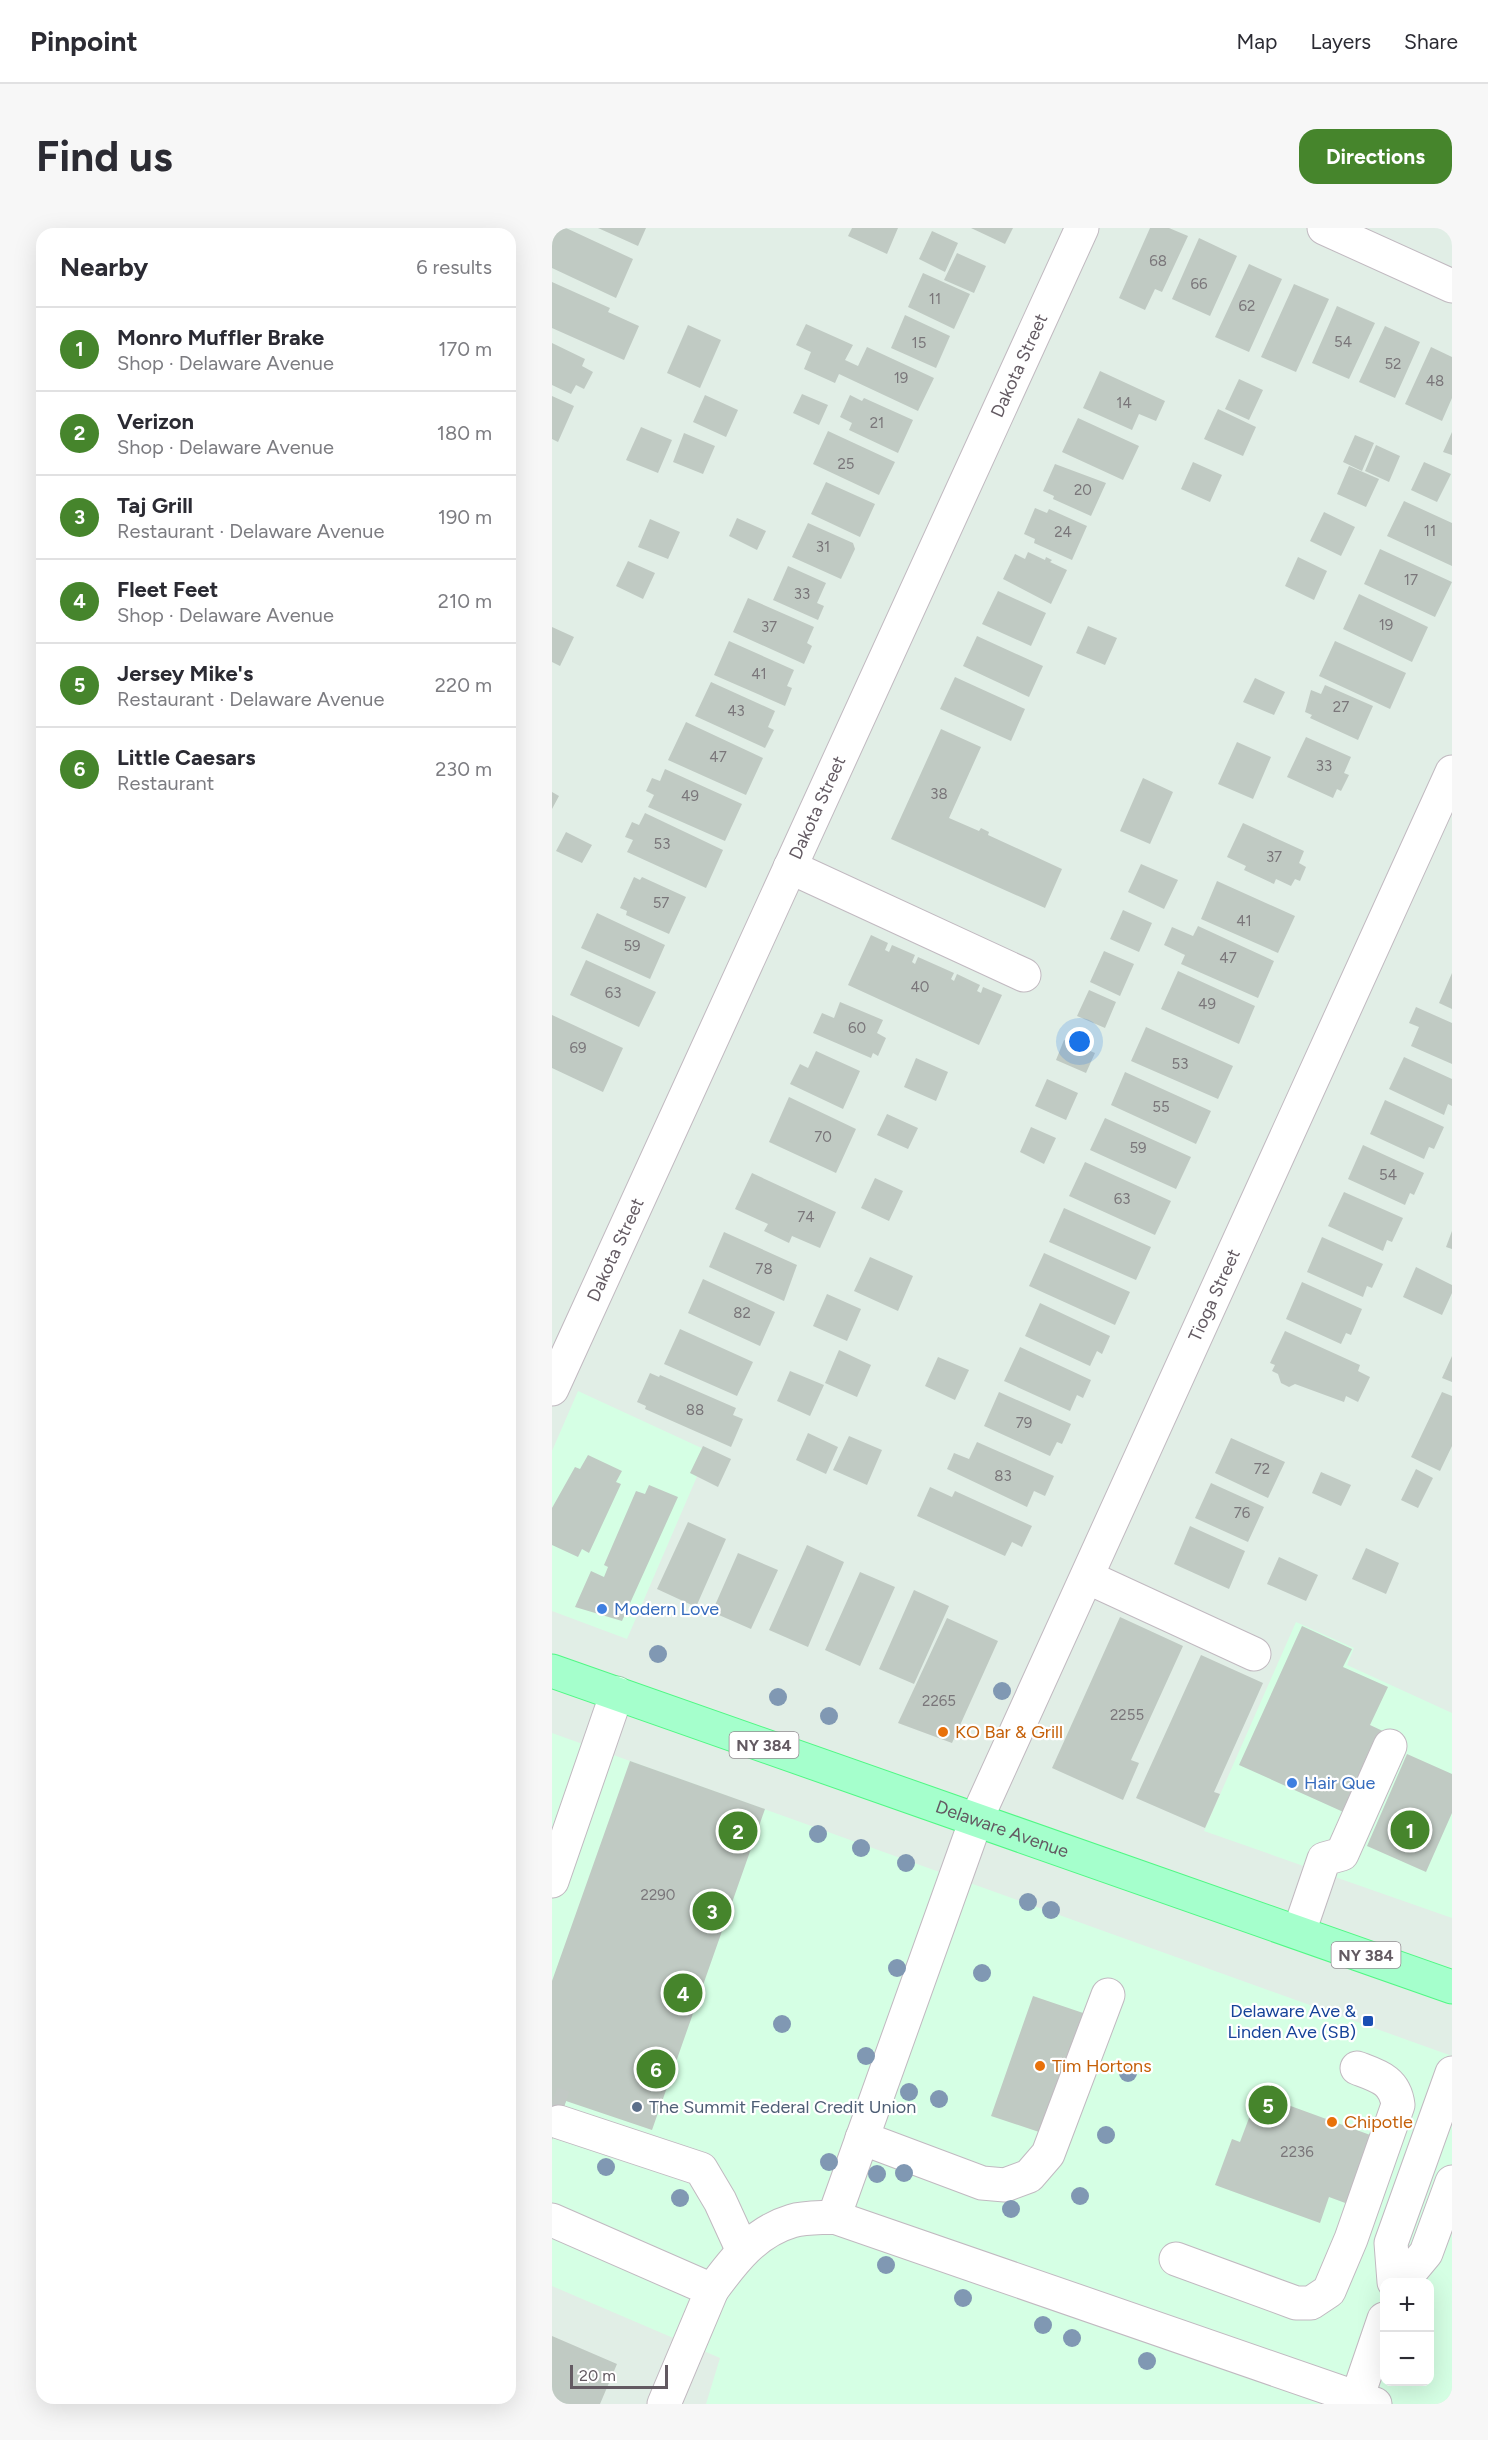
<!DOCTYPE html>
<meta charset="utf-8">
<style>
:root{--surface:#fff;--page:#f7f7f7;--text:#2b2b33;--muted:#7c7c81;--line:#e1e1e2;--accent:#46852c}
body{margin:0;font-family:Figtree,sans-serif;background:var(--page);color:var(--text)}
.controls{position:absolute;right:18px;bottom:18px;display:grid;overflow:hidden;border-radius:12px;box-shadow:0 6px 24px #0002}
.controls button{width:54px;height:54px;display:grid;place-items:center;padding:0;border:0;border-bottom:2px solid var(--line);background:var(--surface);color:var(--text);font:30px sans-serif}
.scale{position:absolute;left:18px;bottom:15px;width:98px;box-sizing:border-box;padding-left:6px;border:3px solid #635a62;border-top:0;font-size:16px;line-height:21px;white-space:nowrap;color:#635a62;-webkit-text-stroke:4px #fff;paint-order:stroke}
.you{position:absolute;left:528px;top:814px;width:21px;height:21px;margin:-15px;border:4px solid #fff;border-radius:50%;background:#1a73e8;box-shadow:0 0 0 9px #1a73e833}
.badge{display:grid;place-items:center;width:39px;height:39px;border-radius:50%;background:var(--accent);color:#fff;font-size:20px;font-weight:700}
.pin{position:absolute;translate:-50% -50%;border:3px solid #fff;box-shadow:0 2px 6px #0006}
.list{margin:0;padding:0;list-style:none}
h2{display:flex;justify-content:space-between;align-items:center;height:78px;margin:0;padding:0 24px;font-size:26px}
h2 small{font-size:20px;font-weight:400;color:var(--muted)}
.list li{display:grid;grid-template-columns:39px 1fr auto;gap:18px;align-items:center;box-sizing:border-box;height:84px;padding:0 24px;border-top:2px solid var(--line)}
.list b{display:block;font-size:22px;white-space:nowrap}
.list p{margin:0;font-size:20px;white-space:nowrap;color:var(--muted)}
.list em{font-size:20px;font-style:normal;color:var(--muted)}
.map{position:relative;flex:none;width:900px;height:2176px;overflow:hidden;border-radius:18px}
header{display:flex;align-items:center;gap:36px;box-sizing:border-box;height:84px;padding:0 30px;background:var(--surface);border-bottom:2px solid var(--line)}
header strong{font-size:28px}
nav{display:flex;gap:33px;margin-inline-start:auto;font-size:21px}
.intro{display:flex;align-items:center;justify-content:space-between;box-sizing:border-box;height:144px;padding:0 36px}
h1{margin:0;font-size:42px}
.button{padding:15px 27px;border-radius:18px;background:var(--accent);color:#fff;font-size:21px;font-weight:700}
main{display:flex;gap:36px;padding:0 36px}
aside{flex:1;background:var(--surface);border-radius:18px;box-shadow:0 6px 24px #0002}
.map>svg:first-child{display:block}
</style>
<header>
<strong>Pinpoint</strong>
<nav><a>Map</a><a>Layers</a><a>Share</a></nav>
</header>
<div class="intro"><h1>Find us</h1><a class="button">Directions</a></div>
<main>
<aside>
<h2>Nearby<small>6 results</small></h2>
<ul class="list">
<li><span class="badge">1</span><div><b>Monro Muffler Brake</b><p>Shop · Delaware Avenue</p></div><em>170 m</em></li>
<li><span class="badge">2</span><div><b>Verizon</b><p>Shop · Delaware Avenue</p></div><em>180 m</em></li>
<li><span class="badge">3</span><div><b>Taj Grill</b><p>Restaurant · Delaware Avenue</p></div><em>190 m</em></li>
<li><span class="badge">4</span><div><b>Fleet Feet</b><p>Shop · Delaware Avenue</p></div><em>210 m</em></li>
<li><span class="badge">5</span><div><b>Jersey Mike's</b><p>Restaurant · Delaware Avenue</p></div><em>220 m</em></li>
<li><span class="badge">6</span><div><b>Little Caesars</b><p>Restaurant</p></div><em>230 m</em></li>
</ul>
</aside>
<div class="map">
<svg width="900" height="2176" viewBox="0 0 900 2176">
<rect width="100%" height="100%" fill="#e1eee6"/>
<!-- commercial -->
<path fill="#d5ffe4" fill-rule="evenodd" d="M26 1163 156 1223 75 1411 0 1383V1223Z
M744 1394 802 1420 795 1437 900 1485V1690L652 1603Z
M0 1505 900 1828V2176H154L168 2130 0 2058ZM832 2054H878V2154H832Z"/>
<!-- building -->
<path fill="#c0cac3" d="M0 0H14L81 31 64 70 0 40Z
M46 0H94L86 18Z
M300 0H346L335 26 296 8Z
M419 0H461L453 16Z
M598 0H617L636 8 610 64 603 61 593 82 567 70Z
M380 3 406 15 393 44 367 31Z
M647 10 685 28 658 88 620 71Z
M405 25 434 38 422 65 392 52Z
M697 36 730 51 697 124 663 109Z
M371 45 418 66 402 101 356 79Z
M0 54 58 80 56 84 87 98 72 132 0 100Z
M742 56 777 71 744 144 709 129Z
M785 78 823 95 797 151 760 135Z
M353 87 398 108 384 140 339 120Z
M254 96 301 117 293 132 306 138 315 119 382 150 366 183 287 146 283 155 252 141 259 124 244 117Z
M136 97 169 112 148 160 115 145Z
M833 98 868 114 843 170 807 154Z
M0 115 33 131 30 138 41 144 32 161 24 157 19 166 0 157Z
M879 119 900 129V170L890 193 853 176Z
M548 143 613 173 604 193 587 186 580 202 531 180Z
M687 151 711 162 697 192 673 181Z
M250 166 276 177 267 197 241 185Z
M153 167 186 182 174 209 141 194Z
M298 167 310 173 312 170 361 192 346 225 297 202 300 195 288 189Z
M0 168 22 178 6 214 0 211Z
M666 181 704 199 691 228 652 211Z
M526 190 587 218 571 252 510 224Z
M89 199 120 212 106 245 74 232Z
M276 203 343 234 327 267 261 236Z
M900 204V227L891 224Z
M132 205 163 218 151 246 121 234Z
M803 207 822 215 810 243 791 234Z
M824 217 848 228 837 254 813 243Z
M641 234 670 247 658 274 629 261Z
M872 234 899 246 885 274 859 262Z
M503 236 554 255 539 288 501 271 502 268 491 263Z
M797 238 827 251 814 279 785 266Z
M274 254 323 276 308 309 259 286Z
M852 273 900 295V338L835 308Z
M483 280 495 285 497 281 535 298 520 332 482 315 483 311 472 306Z
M772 284 803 299 789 328 758 313Z
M185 290 214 303 205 322 177 308Z
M98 291 128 304 116 331 86 319Z
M256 295 301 315 303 321 289 351 240 329Z
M828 321 900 354 883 389 812 356Z
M476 324 493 332 494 329 500 332 498 334 515 342 499 376 451 351 463 326 473 331Z
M746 329 775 343 762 372 733 358Z
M76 333 103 345 91 371 64 358Z
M236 338 274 355 265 375 272 378 266 392 221 372Z
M446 363 494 385 479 418 430 396Z
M807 366 876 399 860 434 791 401Z
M196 370 262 399 255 415 260 418 252 436 181 404Z
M536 398 565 410 553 437 524 425Z
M0 399 22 409 8 438 0 434Z
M425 408 491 438 477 469 411 438Z
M177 413 242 442 235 458 240 460 233 478 162 447Z
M783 413 854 445 838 481 767 448Z
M403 449 473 481 459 513 388 481Z
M703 450 733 464 722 487 691 474Z
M159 454 223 483 216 499 222 502 213 520 143 488Z
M773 457 821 478 806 512 758 490 760 487 753 484 759 462 769 466Z
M134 494 211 530 194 567 116 532Z
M389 501 429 519 397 590 427 603 429 600 437 604 436 607 510 641 493 680 339 611Z
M754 509 799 529 792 545 797 547 789 563 785 561 781 570 735 549Z
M685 514 719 529 701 571 666 556Z
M113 541 190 576 173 613 96 579 102 567 94 563 100 550 108 553Z
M591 550 621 564 598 616 568 603Z
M0 564 7 568 0 581Z
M93 585 171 622 154 660 75 624 81 612 73 609 80 594 87 597Z
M691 595 752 623 747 635 754 639 748 653 743 651 739 658 724 651 722 656 692 642 694 638 675 629Z
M14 604 40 617 30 635 4 623Z
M589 636 626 652 612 681 576 664Z
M82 649 88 652 90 649 134 669 117 706 74 687 75 683 68 680Z
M665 653 743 688 726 725 649 691Z
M571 682 600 695 587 724 558 711Z
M45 685 113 717 98 751 29 720Z
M646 698 722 733 706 770 629 736 633 727 612 717 620 699 641 708Z
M319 707 336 715 333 722 337 724 340 717 363 727 360 734 363 736 366 729 402 745 399 751 402 753 405 746 428 757 425 763 429 765 431 759 450 767 427 817 296 757Z
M552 723 582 736 568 768 538 754Z
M34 732 104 764 87 799 18 767Z
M626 743 703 778 687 816 609 781Z
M900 745V781L887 775Z
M537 762 564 774 553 800 525 788Z
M288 774 331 792 325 805 334 810 326 828 321 825 319 830 261 805 270 785 282 790Z
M864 779 900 795V836L859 818 867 799 857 795Z
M0 787 71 820 51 864 0 840Z
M594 799 681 838 666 871 579 833Z
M512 812 543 825 534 845 504 832Z
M264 823 308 843 291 881 238 856 248 836 256 840Z
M852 829 900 851V878L896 876 892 887 837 861Z
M364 830 396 844 384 873 352 859Z
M573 844 659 883 644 916 559 877Z
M495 851 526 865 514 892 483 878Z
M237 869 304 901 284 945 217 914Z
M833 872 892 899 882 921 877 919 872 931 818 906Z
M335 886 366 900 356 921 325 907Z
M553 890 639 929 624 961 538 922Z
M479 899 504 910 492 936 468 924Z
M811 917 872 945 862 967 858 965 853 977 796 951Z
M533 934 619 973 603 1007 517 968Z
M200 945 284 984 268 1020 240 1008 237 1015 212 1003 216 996 183 981Z
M323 950 351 963 337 993 309 980Z
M792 964 851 990 840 1014 835 1012 831 1023 776 998Z
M512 980 599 1019 584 1052 497 1014Z
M900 1003V1021L894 1019Z
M172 1004 245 1037 232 1073 157 1039Z
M770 1009 831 1036 820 1060 815 1058 811 1069 755 1044Z
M492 1025 578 1064 563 1097 477 1058Z
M318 1029 361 1048 346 1083 302 1063Z
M864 1039 900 1057V1065L890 1087 851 1069Z
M151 1051 223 1084 208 1118 136 1085Z
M750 1054 810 1081 799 1107 794 1105 789 1116 734 1091Z
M275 1066 309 1081 295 1113 261 1098Z
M488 1075 558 1108 550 1126 545 1123 538 1138 473 1108Z
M128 1101 201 1134 185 1168 112 1136Z
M733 1103 808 1137 806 1143 818 1149 806 1174 794 1168 792 1174 743 1156 737 1159 729 1155 726 1146 720 1143 723 1137 718 1135Z
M468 1119 539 1152 531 1170 525 1167 518 1183 452 1153Z
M287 1122 319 1137 305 1169 273 1155Z
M900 1128V1154L890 1150Z
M386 1129 417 1142 403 1172 373 1158Z
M238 1143 272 1157 258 1188 225 1173Z
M98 1145 107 1149 108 1147 184 1180 181 1187 191 1191 179 1219 93 1181 94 1178 85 1174Z
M447 1164 519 1196 510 1216 505 1214 498 1228 432 1198Z
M890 1164 900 1168V1218L888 1243 859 1229Z
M256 1205 286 1219 274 1246 244 1232Z
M297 1208 330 1222 315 1257 281 1242Z
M679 1210 733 1234 716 1270 663 1245Z
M425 1214 502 1248 493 1268 482 1263 475 1279 395 1241 402 1225 417 1231Z
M151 1218 179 1231 166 1259 138 1245Z
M36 1227 70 1243 64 1254 69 1256 37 1325 30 1321 26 1329 0 1317V1280L23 1239 28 1241Z
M864 1241 881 1250 866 1280 849 1272Z
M769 1244 799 1257 789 1278 760 1265Z
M659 1255 712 1279 696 1314 643 1290Z
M97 1257 126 1269 70 1393 23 1379 39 1343 52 1349 56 1339 52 1337 84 1263 93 1266Z
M378 1259 400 1269 403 1263 480 1298 470 1319 460 1314 453 1328 365 1288Z
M136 1294 174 1311 144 1379 105 1361Z
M638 1298 693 1323 677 1361 622 1336Z
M255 1317 292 1334 256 1419 217 1402Z
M814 1320 847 1335 834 1366 800 1351Z
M186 1325 226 1342 199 1401 160 1384Z
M727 1329 766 1347 754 1373 715 1356Z
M308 1344 343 1359 308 1438 273 1422Z
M362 1362 397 1378 362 1456 327 1441Z
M568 1389 631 1418 579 1532 587 1535 571 1572 500 1540Z
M395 1390 446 1413 400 1515 346 1495Z
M750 1398 800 1421 791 1439 836 1459 818 1497 835 1505 798 1587 687 1537Z
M649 1427 711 1455 662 1564 668 1566 653 1600 584 1570Z
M855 1526 900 1546V1585L874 1644 815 1618Z
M78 1533 213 1581 100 1902 14 1873 0 1912V1753Z
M481 1768 537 1787 496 1907 439 1888Z
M706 1866 821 1908 796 1976 777 1969 768 1995 663 1957 680 1911 688 1914Z
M0 2108 65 2136 48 2176H0Z"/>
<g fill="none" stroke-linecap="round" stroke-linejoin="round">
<!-- minor-tunnel -->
<path stroke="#c2c9c5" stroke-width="33" stroke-dasharray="33 16" stroke-linecap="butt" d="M0 1875 12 1879"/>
<!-- minor casing -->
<g stroke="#c1b9c0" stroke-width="35">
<g id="minor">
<path d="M772 0 900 58"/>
<path d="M238 639 472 747"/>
<path id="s1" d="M0 1161 530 0"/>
<path d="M535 1349 702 1426"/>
<path d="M0 1653 65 1465"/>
<path d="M747 1704 772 1631 790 1626 838 1518"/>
<path d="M7 1894 149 1941 168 1973 190 2021"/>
<path d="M310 1910 430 1955 453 1957 477 1948 496 1926 556 1767"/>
<path id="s2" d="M282 1989 424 1592 900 544"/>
<path d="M0 1992 160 2062 112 2176"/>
<path d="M624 2031 744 2075H759L777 2063 799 2011 846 1877C843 1852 826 1848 805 1840"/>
<path d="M842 2054 839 2015 900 1845"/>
<path d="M850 2054 874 2025 900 1954"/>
<path d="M160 2062C182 2032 203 2004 240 1993 253 1989 269 1990 282 1989L823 2176"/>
<path d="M805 2170 832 2091"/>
</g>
</g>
<!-- major casing -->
<g stroke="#50f884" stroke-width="35">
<g id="major">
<path id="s3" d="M0 1443 900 1759"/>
</g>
</g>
<!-- minor -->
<use href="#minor" stroke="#fff" stroke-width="33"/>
<!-- major -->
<use href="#major" stroke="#a5ffcc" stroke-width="33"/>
</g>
<!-- trees -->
<g fill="#8098b3">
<circle cx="106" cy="1426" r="9"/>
<circle cx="450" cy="1463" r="9"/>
<circle cx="226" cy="1469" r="9"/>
<circle cx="277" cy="1488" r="9"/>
<circle cx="266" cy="1606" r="9"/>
<circle cx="309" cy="1620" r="9"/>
<circle cx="354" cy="1635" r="9"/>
<circle cx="476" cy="1674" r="9"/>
<circle cx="499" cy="1682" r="9"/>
<circle cx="345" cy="1740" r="9"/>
<circle cx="430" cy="1745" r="9"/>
<circle cx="230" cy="1796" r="9"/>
<circle cx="314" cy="1828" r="9"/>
<circle cx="576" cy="1845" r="9"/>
<circle cx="357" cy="1864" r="9"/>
<circle cx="387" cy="1871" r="9"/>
<circle cx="554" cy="1907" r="9"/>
<circle cx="277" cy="1934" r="9"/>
<circle cx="54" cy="1939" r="9"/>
<circle cx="352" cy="1945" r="9"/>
<circle cx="325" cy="1946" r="9"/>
<circle cx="528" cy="1968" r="9"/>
<circle cx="128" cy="1970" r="9"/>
<circle cx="459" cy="1981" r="9"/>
<circle cx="334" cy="2037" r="9"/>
<circle cx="411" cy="2070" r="9"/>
<circle cx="491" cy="2097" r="9"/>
<circle cx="520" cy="2110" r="9"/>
<circle cx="595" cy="2133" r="9"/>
</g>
<!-- markers -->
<g fill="#3f7fe0" stroke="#fff" stroke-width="2">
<circle cx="50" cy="1381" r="6"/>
<circle cx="740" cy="1555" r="6"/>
</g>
<g fill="#e8710a" stroke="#fff" stroke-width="2">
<circle cx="391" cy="1504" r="6"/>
<circle cx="488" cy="1838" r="6"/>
<circle cx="780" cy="1894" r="6"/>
</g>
<rect fill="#1a4fb4" stroke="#fff" stroke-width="2" x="810" y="1787" width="12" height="12" rx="3"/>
<circle fill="#5c6f8a" stroke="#fff" stroke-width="2" cx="85" cy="1879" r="6"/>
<g text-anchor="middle" stroke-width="4.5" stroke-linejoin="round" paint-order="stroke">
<!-- number labels -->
<g font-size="15" fill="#7a767a">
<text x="606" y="38">68</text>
<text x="647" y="61">66</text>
<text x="383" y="76">11</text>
<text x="695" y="83">62</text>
<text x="791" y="119">54</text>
<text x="367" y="120">15</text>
<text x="841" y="141">52</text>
<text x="349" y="155">19</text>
<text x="883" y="158">48</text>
<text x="572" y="180">14</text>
<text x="325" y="200">21</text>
<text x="294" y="241">25</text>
<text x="531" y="267">20</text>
<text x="878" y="308">11</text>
<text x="511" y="309">24</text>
<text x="271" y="324">31</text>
<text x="859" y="357">17</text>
<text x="250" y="371">33</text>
<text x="834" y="402">19</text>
<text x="217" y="404">37</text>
<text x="207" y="451">41</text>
<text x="789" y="484">27</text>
<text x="184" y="488">43</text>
<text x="166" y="534">47</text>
<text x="772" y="543">33</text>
<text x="387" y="571">38</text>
<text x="138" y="573">49</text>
<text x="110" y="621">53</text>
<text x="722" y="634">37</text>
<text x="109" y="680">57</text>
<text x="692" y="698">41</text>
<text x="80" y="723">59</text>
<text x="676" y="735">47</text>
<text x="368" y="764">40</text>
<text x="61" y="770">63</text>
<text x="655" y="781">49</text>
<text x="305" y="805">60</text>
<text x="26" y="825">69</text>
<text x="628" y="841">53</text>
<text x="609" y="884">55</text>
<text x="271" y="914">70</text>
<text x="586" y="925">59</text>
<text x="836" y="952">54</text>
<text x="570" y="976">63</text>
<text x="254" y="994">74</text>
<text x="212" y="1046">78</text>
<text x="190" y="1090">82</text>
<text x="143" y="1187">88</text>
<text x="472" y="1200">79</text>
<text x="710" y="1246">72</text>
<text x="451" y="1253">83</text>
<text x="690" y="1290">76</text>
<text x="387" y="1478">2265</text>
<text x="575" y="1492">2255</text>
<text x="106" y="1672">2290</text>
<text x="745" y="1929">2236</text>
</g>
<!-- shield labels -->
<g fill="#fff" stroke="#928c91" stroke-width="1.5">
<rect x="177.5" y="1504" width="69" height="26" rx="4.5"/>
<rect x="779.5" y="1714" width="69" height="26" rx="4.5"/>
</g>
<g font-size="16" font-weight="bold" fill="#635a62">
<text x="212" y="1523">NY 384</text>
<text x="814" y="1733">NY 384</text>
</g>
<!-- street labels -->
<g font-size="18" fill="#635a62" stroke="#fff">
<text dy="6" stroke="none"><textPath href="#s1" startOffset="1125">Dakota Street</textPath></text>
<text dy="6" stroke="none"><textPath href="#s1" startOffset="639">Dakota Street</textPath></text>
<text dy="6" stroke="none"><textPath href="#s1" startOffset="153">Dakota Street</textPath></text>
<text dy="6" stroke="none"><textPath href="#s2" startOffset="998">Tioga Street</textPath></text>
<text dy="6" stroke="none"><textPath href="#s3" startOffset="477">Delaware Avenue</textPath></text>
</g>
<!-- shop labels -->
<g font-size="18" fill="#366cbe" stroke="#fff" text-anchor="start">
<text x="62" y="1387">Modern Love</text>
<text x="752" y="1561">Hair Que</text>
</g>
<!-- food labels -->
<g font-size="18" fill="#c56008" stroke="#fff" text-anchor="start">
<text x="403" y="1510">KO Bar &amp; Grill</text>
<text x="500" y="1844">Tim Hortons</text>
<text x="792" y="1900">Chipotle</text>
</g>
<!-- transit labels -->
<g font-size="18" fill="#164399" stroke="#fff" text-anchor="end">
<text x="804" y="1789">Delaware Ave &amp;<tspan x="804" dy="21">Linden Ave (SB)</tspan></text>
</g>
<!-- service labels -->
<g font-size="18" fill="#4e5e75" stroke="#fff" text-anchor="start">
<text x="97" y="1885">The Summit Federal Credit Union</text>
</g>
</g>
</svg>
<div class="controls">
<button>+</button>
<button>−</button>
</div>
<div class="scale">20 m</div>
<div class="you"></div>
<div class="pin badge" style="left:858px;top:1602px">1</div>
<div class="pin badge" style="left:186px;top:1603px">2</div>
<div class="pin badge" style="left:160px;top:1683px">3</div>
<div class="pin badge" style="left:131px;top:1765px">4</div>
<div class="pin badge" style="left:716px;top:1877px">5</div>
<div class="pin badge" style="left:104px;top:1841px">6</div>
</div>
</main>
